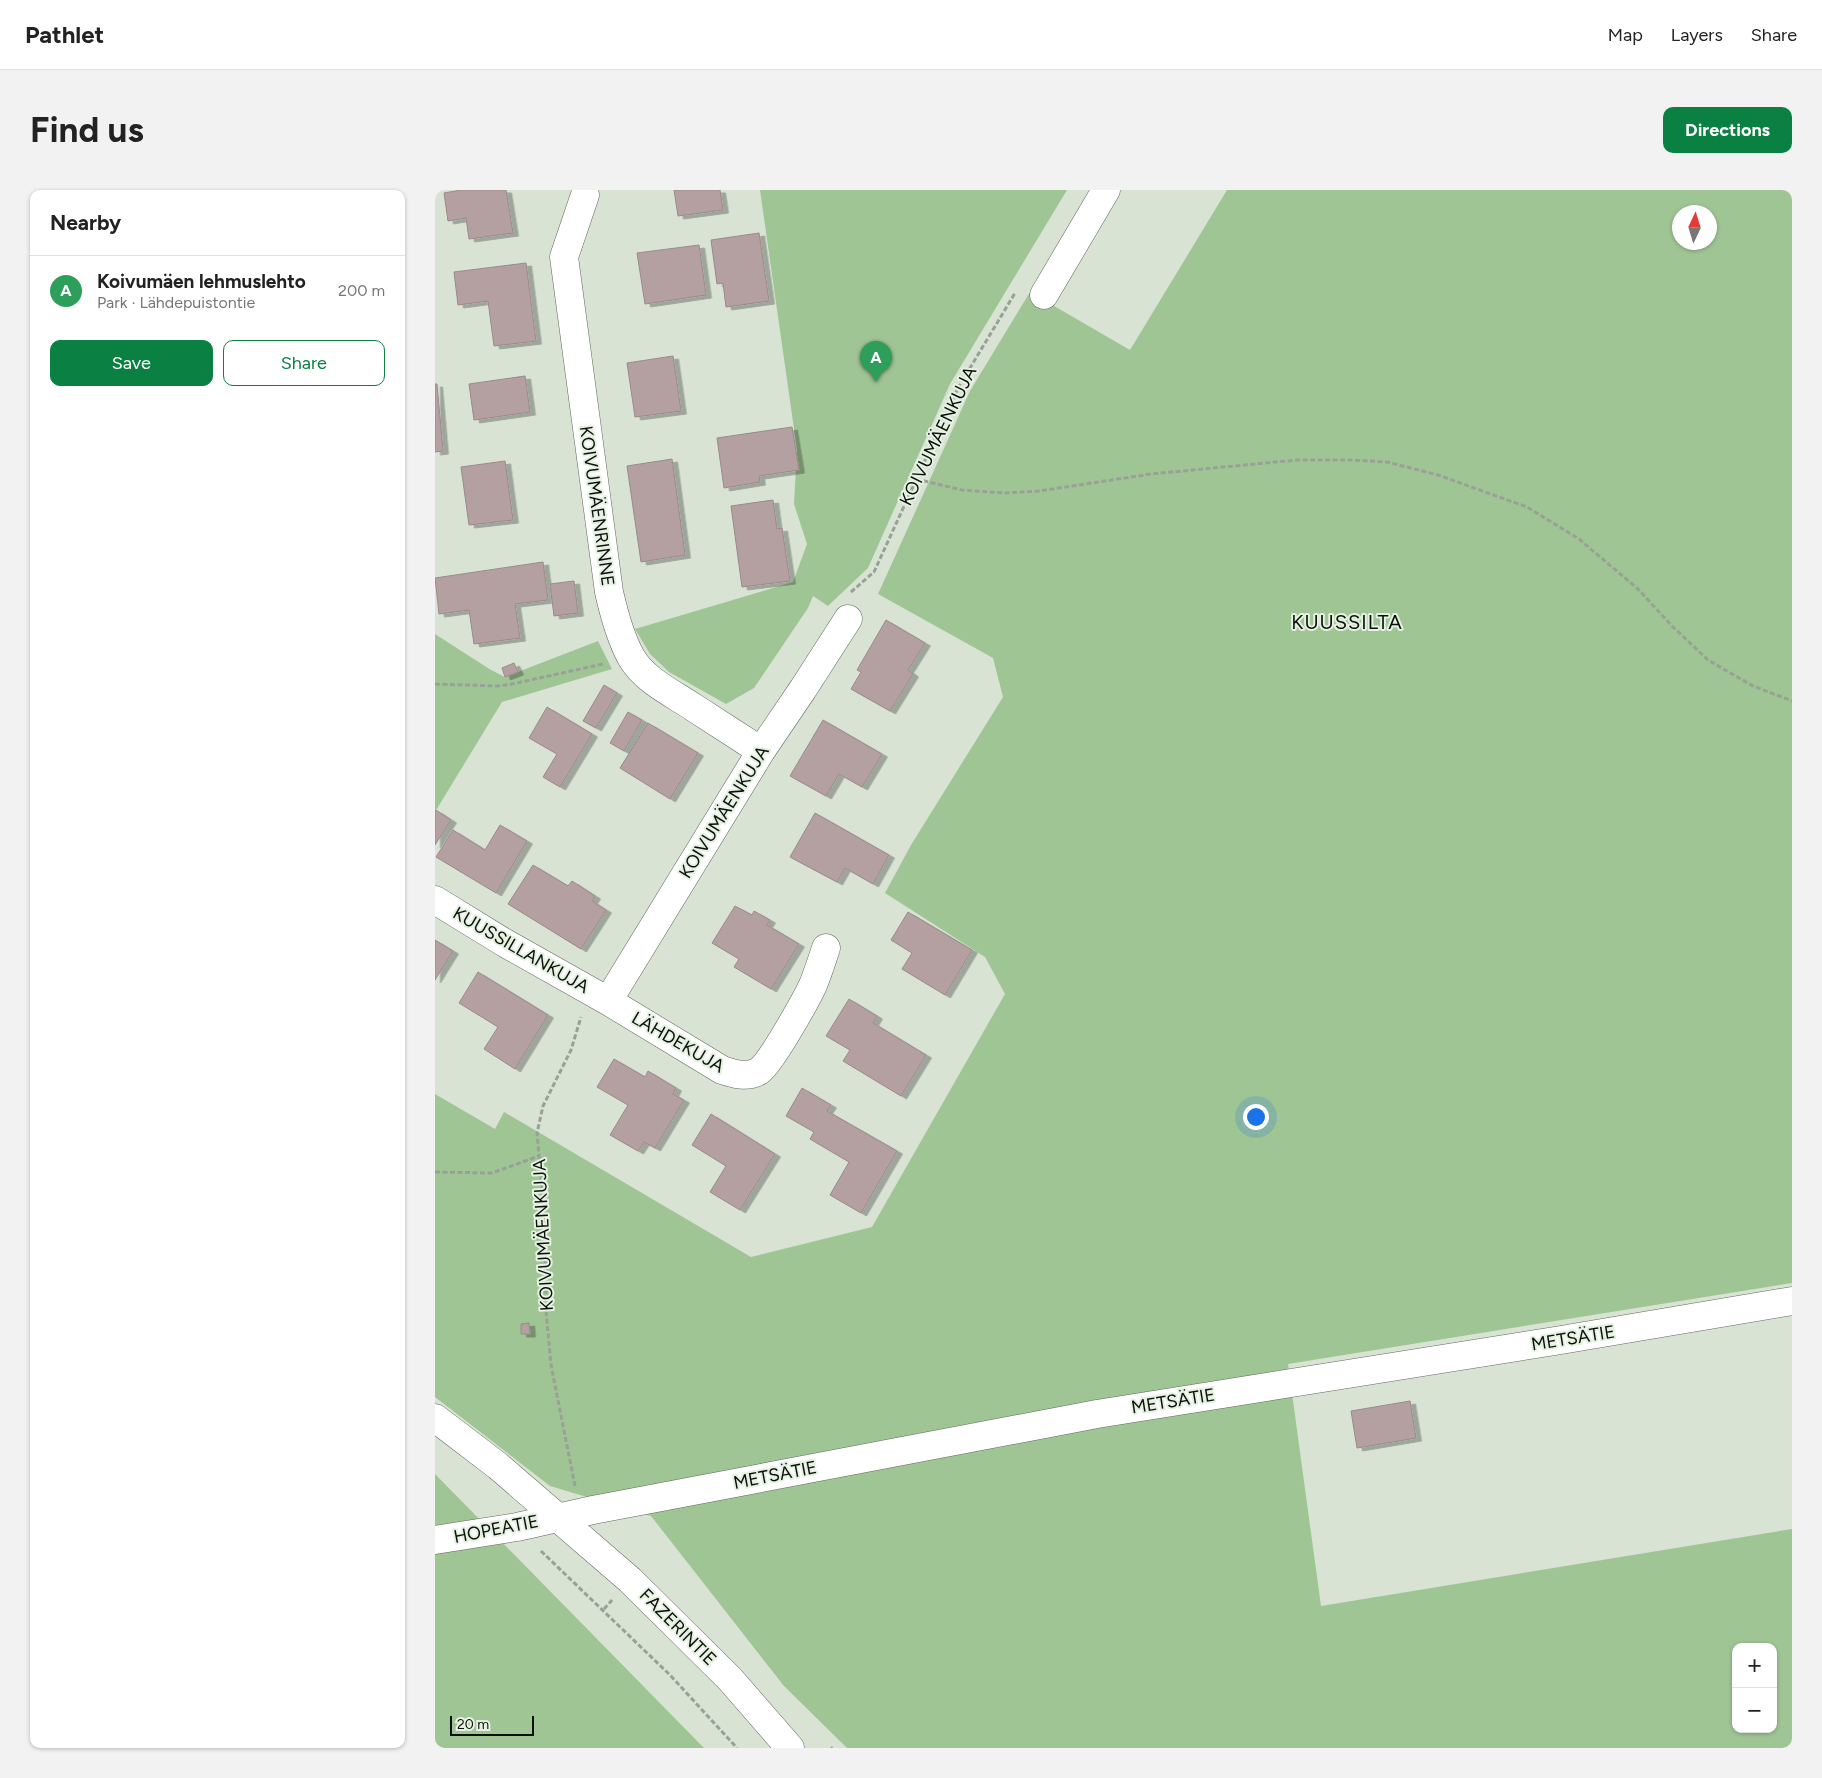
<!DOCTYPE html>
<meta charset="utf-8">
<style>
:root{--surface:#fff;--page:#f2f2f2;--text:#222;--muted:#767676;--line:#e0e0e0;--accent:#0b8043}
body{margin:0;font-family:Figtree,sans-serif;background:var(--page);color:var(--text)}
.controls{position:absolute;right:15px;bottom:15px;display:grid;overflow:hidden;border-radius:10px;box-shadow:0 1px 4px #0004}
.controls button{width:45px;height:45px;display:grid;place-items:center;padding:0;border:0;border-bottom:1px solid var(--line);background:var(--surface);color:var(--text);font:25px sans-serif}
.compass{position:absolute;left:1237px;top:15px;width:45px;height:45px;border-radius:50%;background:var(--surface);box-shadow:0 1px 4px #0004;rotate:4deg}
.scale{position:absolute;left:15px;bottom:12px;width:84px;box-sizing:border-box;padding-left:5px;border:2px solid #0b0f0a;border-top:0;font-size:14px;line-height:18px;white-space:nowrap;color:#0b0f0a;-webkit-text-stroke:4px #e5f1e1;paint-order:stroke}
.you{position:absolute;left:820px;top:926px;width:18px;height:18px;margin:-12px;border:4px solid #fff;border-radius:50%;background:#1a73e8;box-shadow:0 0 0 8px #1a73e833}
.badge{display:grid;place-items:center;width:32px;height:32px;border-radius:50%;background:var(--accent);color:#fff;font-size:16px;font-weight:700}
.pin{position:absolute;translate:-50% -41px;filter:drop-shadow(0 1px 2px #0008)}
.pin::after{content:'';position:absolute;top:26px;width:18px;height:15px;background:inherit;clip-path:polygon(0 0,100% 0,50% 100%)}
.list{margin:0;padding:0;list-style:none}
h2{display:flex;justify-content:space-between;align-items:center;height:65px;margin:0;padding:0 20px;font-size:21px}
h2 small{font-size:16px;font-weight:400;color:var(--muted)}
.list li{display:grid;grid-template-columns:32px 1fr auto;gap:15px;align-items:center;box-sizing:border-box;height:70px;padding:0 20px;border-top:1px solid var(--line)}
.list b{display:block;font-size:19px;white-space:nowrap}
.list p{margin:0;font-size:16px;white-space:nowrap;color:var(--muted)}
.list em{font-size:16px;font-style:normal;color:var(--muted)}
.actions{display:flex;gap:10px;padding:15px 20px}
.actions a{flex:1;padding:11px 0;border:1px solid var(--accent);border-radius:10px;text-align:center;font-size:18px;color:var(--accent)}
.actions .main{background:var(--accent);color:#fff}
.map{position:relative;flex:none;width:1357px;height:1558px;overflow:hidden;border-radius:10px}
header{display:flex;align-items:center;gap:30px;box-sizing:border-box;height:70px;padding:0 25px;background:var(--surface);border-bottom:1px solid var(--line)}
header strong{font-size:24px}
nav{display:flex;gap:28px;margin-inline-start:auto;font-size:18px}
.intro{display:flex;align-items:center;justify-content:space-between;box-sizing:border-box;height:120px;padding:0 30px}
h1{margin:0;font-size:35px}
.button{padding:12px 22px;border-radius:10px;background:var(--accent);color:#fff;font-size:18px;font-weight:700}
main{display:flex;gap:30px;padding:0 30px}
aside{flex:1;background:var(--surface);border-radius:10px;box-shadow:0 1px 4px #0004}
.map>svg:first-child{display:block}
</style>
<header>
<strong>Pathlet</strong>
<nav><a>Map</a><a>Layers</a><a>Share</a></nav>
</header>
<div class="intro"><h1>Find us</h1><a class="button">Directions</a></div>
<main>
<aside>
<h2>Nearby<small></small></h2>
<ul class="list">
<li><span class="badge" style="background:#2e9e5b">A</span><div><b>Koivumäen lehmuslehto</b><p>Park · Lähdepuistontie</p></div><em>200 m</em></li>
</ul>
<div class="actions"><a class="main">Save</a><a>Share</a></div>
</aside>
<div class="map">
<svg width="1357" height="1558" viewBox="0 0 1357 1558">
<defs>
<filter id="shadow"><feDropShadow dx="5.5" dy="3" stdDeviation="0" flood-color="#0004"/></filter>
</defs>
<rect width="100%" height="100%" fill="#d8e3d4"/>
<!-- green -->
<path fill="#a0c595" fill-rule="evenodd" d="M325 0H632L515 194 433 378 393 416 378 406 373 418 319 498 291 514 234 482 215 464 200 439 358 392 372 354 359 314 362 260Z
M792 0H1357V1093L853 1174 886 1416 1357 1339V1558H412L349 1496 216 1326 115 1296 0 1207V904L60 939 69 922 316 1067 437 1037 570 804 550 767 450 703 476 655 568 507 558 468 443 404 535 201 595 102 695 160ZM1244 22H1274V52H1244ZM1301 1457H1338V1539H1301Z
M0 444 56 480 70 487 163 451 177 479 67 512 0 622Z
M0 1284 269 1558H0Z"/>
<!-- building -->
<path fill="#b4a0a1" stroke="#9c898a" filter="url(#shadow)" d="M26 0H71L78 43 34 49 31 28 13 31 9 3Z
M239 0H285L288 20 243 26Z
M324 43 334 111 291 117 288 93 282 94 276 50Z
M264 55 271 105 210 114 202 63Z
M91 73 101 151 59 156 53 111 23 115 19 82Z
M238 166 246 221 200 227 192 173Z
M90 186 95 222 39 230 34 194Z
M0 194H2L8 261 0 262Z
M357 237 364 280 324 286 325 292 289 298 282 248Z
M237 269 250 365 206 372 192 276Z
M70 271 78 330 34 335 26 277Z
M338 310 342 339 347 338 355 391 307 397 296 316Z
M108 372 113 410 80 414 85 448 39 454 34 420 4 424 0 388Z
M139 391 143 423 119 426 115 394Z
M451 430 490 453 473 480 478 484 455 521 416 499 426 482 422 480Z
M79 473 83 482 70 487 67 478Z
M169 495 182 503 161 538 148 531Z
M112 517 157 544 125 597 108 587 122 564 94 548Z
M193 522 207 530 189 561 175 553Z
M388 530 447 564 427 597 404 584 391 606 355 586Z
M213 533 263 563 235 609 185 578Z
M1 620 16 630 0 655V622Z
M380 623 454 665 438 694 410 678 402 692 355 667Z
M65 635 92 651 61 703 1 667 18 640 50 660Z
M98 675 133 696 137 691 160 706 157 711 171 720 146 759 73 714Z
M300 716 317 725 319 721 335 730 332 735 364 754 336 799 299 777 304 769 277 753Z
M473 722 537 760 510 805 467 779 477 763 456 750Z
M0 750 18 761 0 790Z
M43 782 113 825 80 879 49 859 63 837 24 813Z
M414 809 442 826 438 833 491 865 466 906 408 871 415 860 391 846Z
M179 869 210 887 213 881 241 898 238 904 249 910 220 958 209 952 203 961 175 945 193 915 162 897Z
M367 898 396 915 392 921 462 961 426 1023 395 1005 414 972 375 949 379 942 351 926Z
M276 924 340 964 305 1020 275 1002 291 976 257 955Z
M94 1133 95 1144H86V1134Z
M975 1211 981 1248 922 1258 916 1221Z"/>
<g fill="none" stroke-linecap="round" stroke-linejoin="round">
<!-- minor casing -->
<g stroke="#5f695c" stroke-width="29">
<path id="minor" d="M150 5 129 67 174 402C179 424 185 447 196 467 209 490 237 503 258 517 281 532 303 546 326 561
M609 105 671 0
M0 710 70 753 173 811 287 880C299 884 312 888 324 881 336 873 371 810 378 795 383 783 387 770 391 758
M173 811 326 561 368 499 413 429
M0 1350 82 1337 158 1320 662 1224 1120 1151 1357 1111"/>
</g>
<!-- major casing -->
<g stroke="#5f695c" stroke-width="29">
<path id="major" d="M0 1228 63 1276 195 1390 295 1489 355 1558"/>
</g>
<!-- path -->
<path stroke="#98a195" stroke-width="3" stroke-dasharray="5 2.5" stroke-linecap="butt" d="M481 289 527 300 570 303 604 301 716 284 862 270H917L952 272 1003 285 1092 317 1144 349 1203 399 1238 437 1273 470 1318 496 1357 511
M416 402 439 382 523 198 580 103
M0 494 63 496 77 494 168 474
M0 982 57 983 104 966
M140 1296 116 1175 111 1121 110 1030 102 943 108 916 136 860 146 827
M106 1361 235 1485 302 1558
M169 1419 177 1410
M396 1557 397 1558"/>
<!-- minor -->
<use href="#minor" stroke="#fff" stroke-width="28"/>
<!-- major -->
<use href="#major" stroke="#fff" stroke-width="28"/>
</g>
<g text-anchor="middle" stroke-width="4" stroke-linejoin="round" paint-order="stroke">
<!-- street labels -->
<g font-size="18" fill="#0b0f0a" stroke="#e5f1e1">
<text transform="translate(503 246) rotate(-64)" y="6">KOIVUMÄENKUJA</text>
<text transform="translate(162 316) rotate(82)" y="6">KOIVUMÄENRINNE</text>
<text transform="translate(289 622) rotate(-58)" y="6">KOIVUMÄENKUJA</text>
<text transform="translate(86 760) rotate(30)" y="6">KUUSSILLANKUJA</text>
<text transform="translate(243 852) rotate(30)" y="6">LÄHDEKUJA</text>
<text transform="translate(108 1045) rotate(-93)" y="6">KOIVUMÄENKUJA</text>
<text transform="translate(1138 1148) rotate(-9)" y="6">METSÄTIE</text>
<text transform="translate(738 1211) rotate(-9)" y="6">METSÄTIE</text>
<text transform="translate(340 1285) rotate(-11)" y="6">METSÄTIE</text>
<text transform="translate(61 1339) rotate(-11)" y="6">HOPEATIE</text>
<text transform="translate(243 1437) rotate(45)" y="6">FAZERINTIE</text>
</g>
<!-- quarter labels -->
<g font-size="20" letter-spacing="1" fill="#0b0f0a" stroke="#e5f1e1">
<text x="912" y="439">KUUSSILTA</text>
</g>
</g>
</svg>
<div class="controls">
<button>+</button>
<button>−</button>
</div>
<svg class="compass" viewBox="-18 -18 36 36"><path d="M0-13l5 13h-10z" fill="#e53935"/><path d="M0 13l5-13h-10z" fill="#767676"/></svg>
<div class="scale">20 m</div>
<div class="you"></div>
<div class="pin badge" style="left:441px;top:192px;background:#2e9e5b">A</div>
</div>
</main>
